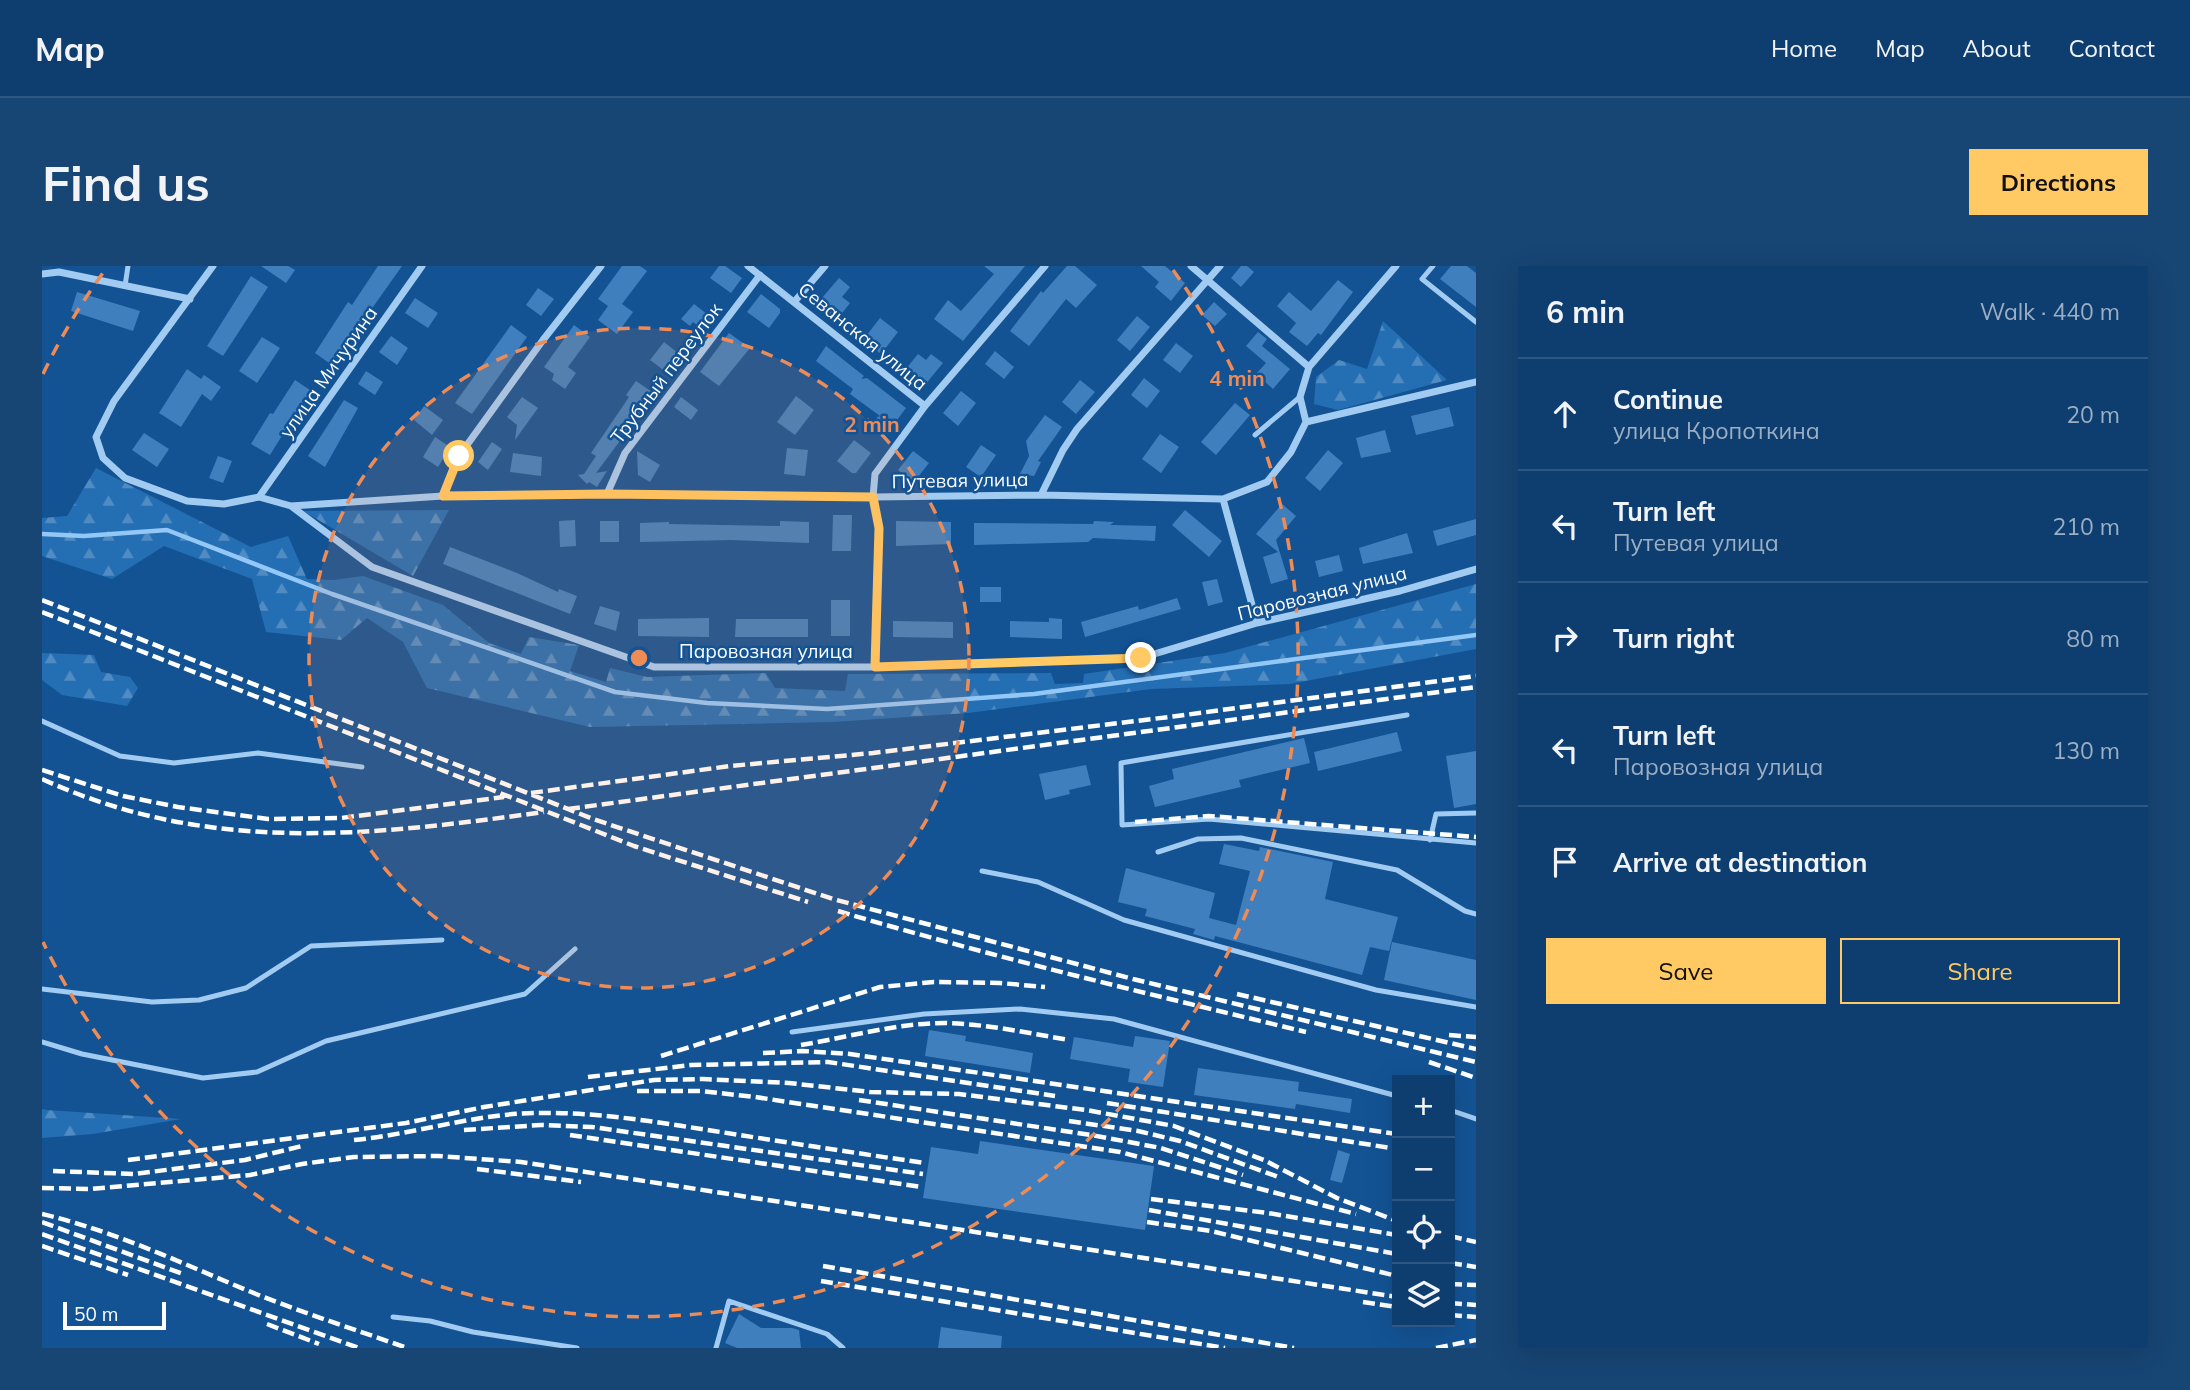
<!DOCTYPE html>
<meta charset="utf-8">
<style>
:root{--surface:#0e3e6f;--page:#174574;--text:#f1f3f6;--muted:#9baec3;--line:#2e5782;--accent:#ffc963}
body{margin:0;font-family:Mulish,sans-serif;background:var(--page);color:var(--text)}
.controls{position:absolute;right:21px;bottom:21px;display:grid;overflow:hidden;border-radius:0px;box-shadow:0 7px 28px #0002}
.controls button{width:63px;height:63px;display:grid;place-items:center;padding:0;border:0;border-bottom:2px solid var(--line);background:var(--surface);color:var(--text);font:35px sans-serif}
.scale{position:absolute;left:21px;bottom:18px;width:103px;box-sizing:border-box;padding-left:7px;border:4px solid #fff;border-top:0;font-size:19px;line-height:24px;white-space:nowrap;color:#fff;-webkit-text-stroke:5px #135394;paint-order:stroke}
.stop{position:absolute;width:21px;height:21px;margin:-16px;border:5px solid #ffc963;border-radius:50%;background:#fff}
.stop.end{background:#ffc963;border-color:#fff;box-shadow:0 2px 7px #0008}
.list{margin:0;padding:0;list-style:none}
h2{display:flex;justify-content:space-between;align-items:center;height:91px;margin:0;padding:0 28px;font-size:30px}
h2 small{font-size:23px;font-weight:400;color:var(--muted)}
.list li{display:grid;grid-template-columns:46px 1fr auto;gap:21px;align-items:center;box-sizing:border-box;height:112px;padding:0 28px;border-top:2px solid var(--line)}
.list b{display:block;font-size:26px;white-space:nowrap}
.list p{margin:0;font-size:23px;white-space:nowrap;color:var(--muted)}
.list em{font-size:23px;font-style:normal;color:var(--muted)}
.actions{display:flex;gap:14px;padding:21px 28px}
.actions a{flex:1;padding:16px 0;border:2px solid var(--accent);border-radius:0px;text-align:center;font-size:24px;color:var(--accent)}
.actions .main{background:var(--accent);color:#111}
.icon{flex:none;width:38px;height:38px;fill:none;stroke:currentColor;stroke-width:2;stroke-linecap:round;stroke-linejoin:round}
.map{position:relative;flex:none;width:1434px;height:1082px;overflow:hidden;border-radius:0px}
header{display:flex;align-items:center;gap:42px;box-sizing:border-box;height:98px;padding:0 35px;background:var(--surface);border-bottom:2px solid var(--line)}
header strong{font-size:33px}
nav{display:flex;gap:38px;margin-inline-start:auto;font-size:24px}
.intro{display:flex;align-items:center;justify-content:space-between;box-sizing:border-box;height:168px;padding:0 42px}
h1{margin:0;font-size:49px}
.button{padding:18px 32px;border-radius:0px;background:var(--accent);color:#111;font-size:24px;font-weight:700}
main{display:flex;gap:42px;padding:0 42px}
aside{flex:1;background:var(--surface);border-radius:0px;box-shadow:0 7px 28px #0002}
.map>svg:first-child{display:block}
</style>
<header>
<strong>Map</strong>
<nav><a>Home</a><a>Map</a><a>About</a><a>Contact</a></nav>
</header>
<div class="intro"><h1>Find us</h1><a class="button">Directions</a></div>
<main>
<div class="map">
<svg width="1434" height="1082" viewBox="0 0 1434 1082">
<defs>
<pattern id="forest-firs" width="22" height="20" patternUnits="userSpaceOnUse" patternTransform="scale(1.75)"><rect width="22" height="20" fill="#246eb3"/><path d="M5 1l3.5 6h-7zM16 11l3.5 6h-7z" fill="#508bc2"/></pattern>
</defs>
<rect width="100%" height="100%" fill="#135394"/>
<!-- forest -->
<path fill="url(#forest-firs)" d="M1341 55 1405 114 1296 144 1272 138 1274 111 1297 94 1325 103Z
M54 202 209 281 246 270 265 313 292 314 321 310 401 339 447 377 479 388 487 371 537 379 528 405 564 416 568 402 605 411 724 407 733 422 803 425 806 408 1009 407 1013 418 1041 417 1042 408 1183 387 1434 318V383L1248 418 1109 423 926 447 791 456 548 461 385 422 361 376 325 352 299 374 224 366 210 313 122 280 70 313 0 290V252L25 250Z
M407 244 371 310 261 245Z
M0 387 52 389 59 406 88 411 96 422 85 440 20 429 0 414Z
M0 843 5 844 139 853 51 868 0 872Z"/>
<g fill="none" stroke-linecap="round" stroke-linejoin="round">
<!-- stream -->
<path stroke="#93c7f6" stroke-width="4.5" d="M0 268 42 270 125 264 290 328 573 426 665 437 785 443 992 428 1434 369"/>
</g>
<!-- building -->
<path fill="#3f7fbe" d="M219 0H246L253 4 244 17Z
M336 0H360L290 99 273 87 306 36 310 39Z
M580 0H598L605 5 580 38 591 46 575 68 556 54 566 40 556 33Z
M677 0H683L700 12 689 27 668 12Z
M942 0H983L921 75 892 53 906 34 919 45 952 8Z
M1025 0H1033L1055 19 1034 42 1024 33 987 80 968 65 999 25 1001 27Z
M1099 0H1123L1143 17 1129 35 1113 21 1117 16Z
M1199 0H1205L1212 6 1199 21 1189 12Z
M1409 0H1425L1434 7V41L1398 13Z
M209 10 226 21 181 90 165 80Z
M797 12 808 21 800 31 808 37 794 55 774 39Z
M1296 14 1311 26 1279 69 1276 67 1265 80 1247 66 1254 57 1235 40 1247 26 1269 45Z
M496 22 512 33 499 50 484 39Z
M35 26 98 45 91 65 29 45Z
M719 28 738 43V47L727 62 705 46Z
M373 32 396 47 386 62 363 47Z
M1172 36 1185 48 1173 60 1160 49Z
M652 38 670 52 661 64 651 56 648 60 639 53Z
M1095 50 1108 61 1088 85 1075 74Z
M838 52 856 66 839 88 821 74Z
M469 59 485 71 430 148 413 137Z
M532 59 548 71 526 101 534 107 523 123 510 114 512 108 502 101Z
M1216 66 1225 73 1220 80 1248 103 1231 123 1214 108 1224 97 1204 80Z
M687 67 708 82 677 120 658 106Z
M349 70 366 82 355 99 337 86Z
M220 71 238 82 215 117 197 105Z
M622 76 641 91 628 109 608 94Z
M1134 77 1151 90 1138 107 1121 94Z
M784 80 822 110 819 113 825 112 864 142 849 162 834 152 838 150 808 128 811 123 774 95Z
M953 85 972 101 962 113 943 98Z
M876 88 884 94 889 88 901 97 882 120 863 104Z
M145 103 159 113 162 109 179 121 169 135 160 128 139 161 117 147Z
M324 105 341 116 333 129 316 118Z
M1102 112 1118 125 1105 142 1089 129Z
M253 114 271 126 258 146 256 144 228 189 209 178 228 147 231 148Z
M1038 114 1053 126 1034 148 1020 136Z
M594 115 613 128 554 207 565 205 555 221 547 216 545 218 536 209 542 208 554 190 549 187 587 131 584 129Z
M919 125 934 137 916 160 901 147Z
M754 130 772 144 753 169 735 156Z
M480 131 496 142 473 174 475 159 465 151Z
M639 131 656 144 649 154 632 141Z
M302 134 316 142 283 201 266 190Z
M1193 137 1208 149 1174 189 1159 176Z
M382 140 401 154 390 169 372 154Z
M1407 141 1412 160 1374 169 1369 150Z
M1003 149 1020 161 996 195 999 196 992 210 986 209 981 216 976 212 987 190 984 175Z
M1343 164 1349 186 1319 192 1314 172Z
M102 167 127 183 115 201 90 184Z
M1118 168 1137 181 1119 207 1100 193Z
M393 171 408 181 396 201 381 191Z
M812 174 829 187 814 207H810L795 195Z
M450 176 460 183 446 204 436 196Z
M939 179 954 189 939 211 924 201Z
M745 182 766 184 763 210 742 208Z
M1286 184 1301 197 1278 225 1263 212Z
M595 185 618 199 608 216 596 209Z
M871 185 887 197 872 216 856 204Z
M471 187 500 191 499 210 468 206Z
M176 190 190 195 181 217 167 212Z
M1240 238 1254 250 1234 274 1246 313 1229 318 1221 291 1236 286 1214 268Z
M1143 244 1180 275 1167 291 1130 259Z
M791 249H810L809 285H790Z
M1434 253V269L1395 280 1391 265Z
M533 254 534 280 518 281 517 255Z
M558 255H577V276H558Z
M738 255 767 256V277L689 274 598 276V257L627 256V258L738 260Z
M854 255 909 256V278L854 280Z
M1052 255 1072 256 1068 259 1114 260 1113 275 1051 272 1046 276 932 279V257L1051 258Z
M1365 267 1371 287 1321 298 1317 282Z
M408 281 475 307 516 326 517 323 535 330 528 348 401 298Z
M1297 289 1301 305 1277 311 1273 295Z
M1175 313 1181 336 1166 340 1160 316Z
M938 321H959V336H938Z
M1135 332 1139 343 1043 371 1039 356 1096 340 1097 344Z
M789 334H808V370H789Z
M558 340 578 346 574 365 552 358Z
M667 352V371L596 370V353Z
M1007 352 1020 353V373L968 371V355L1007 356Z
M694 353H766V371H693Z
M851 355 911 356V372L851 371Z
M1355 466 1360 485 1276 505 1272 486Z
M1262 472 1268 497 1197 514 1199 521 1113 541 1107 520 1132 513 1130 503Z
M1434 485V538L1412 542 1404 490Z
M1044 499 1049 519 1027 524 1028 528 1003 534 997 508Z
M1182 578 1217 585 1218 581 1291 596 1283 633 1356 651 1347 685 1328 681 1320 709 1173 670 1172 674 1151 668 1153 663 1103 650 1105 643 1076 636 1084 602 1173 627 1167 652 1194 659 1208 605 1177 598Z
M1350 676 1434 694V734L1342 714Z
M887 764 924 770 923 775 991 787 988 807 883 790Z
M1093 770 1128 775 1121 821 1086 816 1088 803 1028 793 1032 771 1091 781Z
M1156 802 1257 816 1256 825 1310 833 1308 847 1254 838 1253 843 1152 829Z
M938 875 1112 900 1103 964 881 932 889 881 936 888Z
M1296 884 1308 888 1300 917 1288 914Z
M697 1048 719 1062H750L757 1064 759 1082H695L683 1077Z
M899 1061 960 1070 959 1082H896Z"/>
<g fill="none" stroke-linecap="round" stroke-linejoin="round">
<!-- service -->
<path stroke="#a2cbf2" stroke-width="5" d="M1391 0 1380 13 1434 56
M83 20 86 0
M1213 169 1258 131
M831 231 837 262 833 401
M1365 449 1079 497 1080 559 1167 553 1434 577
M0 455 78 490 132 497 216 487 320 501
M1388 574 1394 548 1434 547
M1116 586 1156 573 1199 572 1355 604 1423 645 1434 648
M940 605 996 616 1082 654 1334 724 1434 741
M0 723 110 736 157 734 204 722 269 680 400 674
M750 766 882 748 978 743 1072 753 1355 830
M0 776 40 788 161 812 215 806 284 775 483 728 533 683
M1408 844 1434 853
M351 1051 388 1055 431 1066 535 1082
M674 1082 687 1035 785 1068 801 1082"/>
<!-- minor -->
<path stroke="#a2cbf2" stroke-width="7" d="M171 0 72 135 54 171 61 192 83 212 145 235 182 238 217 231 249 240 401 230 565 228 831 231 999 229 1181 233 1225 216 1249 186 1264 156 1434 116
M706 0 883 140
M1149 0 1267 101
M0 8 17 6 148 33
M753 35 783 0
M1264 156 1258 131 1267 101 1354 0
M565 228 583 187 718 9
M999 229 1021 184 1035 163 1178 0
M401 230 417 190 501 74 559 0
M217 231 380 0
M831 231 833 208 883 140 1003 0
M1181 233 1215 357
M249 240 330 301 612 401H833L1099 392 1215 357 1358 325 1434 303"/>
<!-- rail -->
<path stroke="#fff" stroke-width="4.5" stroke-dasharray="12 5" stroke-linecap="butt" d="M0 334 551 553 791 633 1091 713 1434 796
M0 346 592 580 766 636
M0 504 81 530 136 541 226 553 299 552 462 531
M0 513C166 589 327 570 502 546
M489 527 688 500 831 487 1135 450 1434 410
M526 543 1434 421
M1093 556 1167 550 1434 571
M796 645C951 691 1107 728 1264 766
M1195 728 1434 783
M1407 769 1434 771
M759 779C807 771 855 757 903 757 945 758 986 767 1027 774
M721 787 761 785 808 788 1355 868
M619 790 838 721 892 716 958 717 1003 721
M1387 796 1434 812
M546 811 649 799 786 796 1013 830
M595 825H659L713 831 1078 886 1314 948
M817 834 1049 869 1119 882 1201 909
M1065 837 1355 883
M1027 855 1096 865 1138 875 1239 912
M422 864 499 859 550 861 881 908
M528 869 880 921
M312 874C374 868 435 847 497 847 556 846 614 856 672 865 742 876 813 887 883 897
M86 894 364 857 442 841 612 814 661 813 747 817 828 826 917 828 1044 844 1132 860 1222 894 1295 932 1355 955
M435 903 539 916
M11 905 92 908 203 894 260 880
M0 922 49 923 208 909 260 898 312 891 396 890 479 896 1355 1031
M1109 933 1226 947 1355 969
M1107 944 1355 988
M0 948C76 966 143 999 214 1028 264 1048 315 1064 365 1082
M0 956 141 1008
M1105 956 1169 965 1355 1010
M0 968 317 1082
M1408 970 1434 976
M0 980 86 1009
M1408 997 1434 1001
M781 1000 1252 1082
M779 1015 1183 1082
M1408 1018 1434 1019
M1321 1036 1355 1041
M1408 1037 1434 1039
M1408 1049 1434 1051
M225 1058 277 1078
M1394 1082 1434 1074"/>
</g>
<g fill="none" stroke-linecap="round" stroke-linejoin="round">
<!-- route -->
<path stroke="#ffc963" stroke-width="9" d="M417 190 401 230 565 228 831 231 837 262 833 401 1099 392"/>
</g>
<!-- distance rings -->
<circle cx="597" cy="392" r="330" fill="#ef8b55" fill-opacity=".12"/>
<g fill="none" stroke="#ef8b55" stroke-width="3.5" stroke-dasharray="12 9">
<circle cx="597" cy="392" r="330"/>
<path d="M1 108A660 660 0 0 1 63 4M1131 4A660 660 0 1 1 1 676"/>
</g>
<g text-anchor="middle" stroke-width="5" stroke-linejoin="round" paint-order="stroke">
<!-- street labels -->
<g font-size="19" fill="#fff" stroke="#135394">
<text transform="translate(821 70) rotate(39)" y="7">Севанская улица</text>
<text transform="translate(286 106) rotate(-55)" y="7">улица Мичурина</text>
<text transform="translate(624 107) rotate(-53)" y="7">Трубный переулок</text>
<text transform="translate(918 214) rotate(-1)" y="7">Путевая улица</text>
<text transform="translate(1280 327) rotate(-14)" y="7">Паровозная улица</text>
<text x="724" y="392">Паровозная улица</text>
</g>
</g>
<circle cx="597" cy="392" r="10" fill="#ef8b55" stroke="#135394" stroke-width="3.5"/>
<g font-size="21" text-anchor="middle" font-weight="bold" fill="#ef8b55" stroke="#135394" stroke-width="5" stroke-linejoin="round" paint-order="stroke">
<text x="1195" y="120">4 min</text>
<text x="830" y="166">2 min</text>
</g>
</svg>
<div class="controls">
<button>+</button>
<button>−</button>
<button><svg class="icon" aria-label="locate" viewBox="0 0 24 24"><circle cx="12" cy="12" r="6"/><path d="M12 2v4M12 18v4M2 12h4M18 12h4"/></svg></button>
<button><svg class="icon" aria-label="layers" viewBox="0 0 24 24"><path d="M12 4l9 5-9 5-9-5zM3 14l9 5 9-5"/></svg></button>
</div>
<div class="scale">50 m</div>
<div class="stop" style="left:417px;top:190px"></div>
<div class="stop end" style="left:1099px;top:392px"></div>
</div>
<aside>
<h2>6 min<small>Walk · 440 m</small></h2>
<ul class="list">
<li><svg class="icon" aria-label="ahead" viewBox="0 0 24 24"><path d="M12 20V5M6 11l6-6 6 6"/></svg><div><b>Continue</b><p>улица Кропоткина</p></div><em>20 m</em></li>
<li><svg class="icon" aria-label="left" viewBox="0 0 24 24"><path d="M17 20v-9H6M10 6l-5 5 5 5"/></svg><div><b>Turn left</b><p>Путевая улица</p></div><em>210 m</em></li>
<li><svg class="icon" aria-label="right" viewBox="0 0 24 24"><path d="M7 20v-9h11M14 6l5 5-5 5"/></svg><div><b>Turn right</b></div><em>80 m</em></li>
<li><svg class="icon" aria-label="left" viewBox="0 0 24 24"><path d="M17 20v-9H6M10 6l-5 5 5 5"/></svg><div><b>Turn left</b><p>Паровозная улица</p></div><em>130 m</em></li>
<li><svg class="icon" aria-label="arrive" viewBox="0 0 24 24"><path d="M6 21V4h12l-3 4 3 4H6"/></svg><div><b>Arrive at destination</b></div></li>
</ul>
<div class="actions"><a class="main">Save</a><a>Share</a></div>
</aside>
</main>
